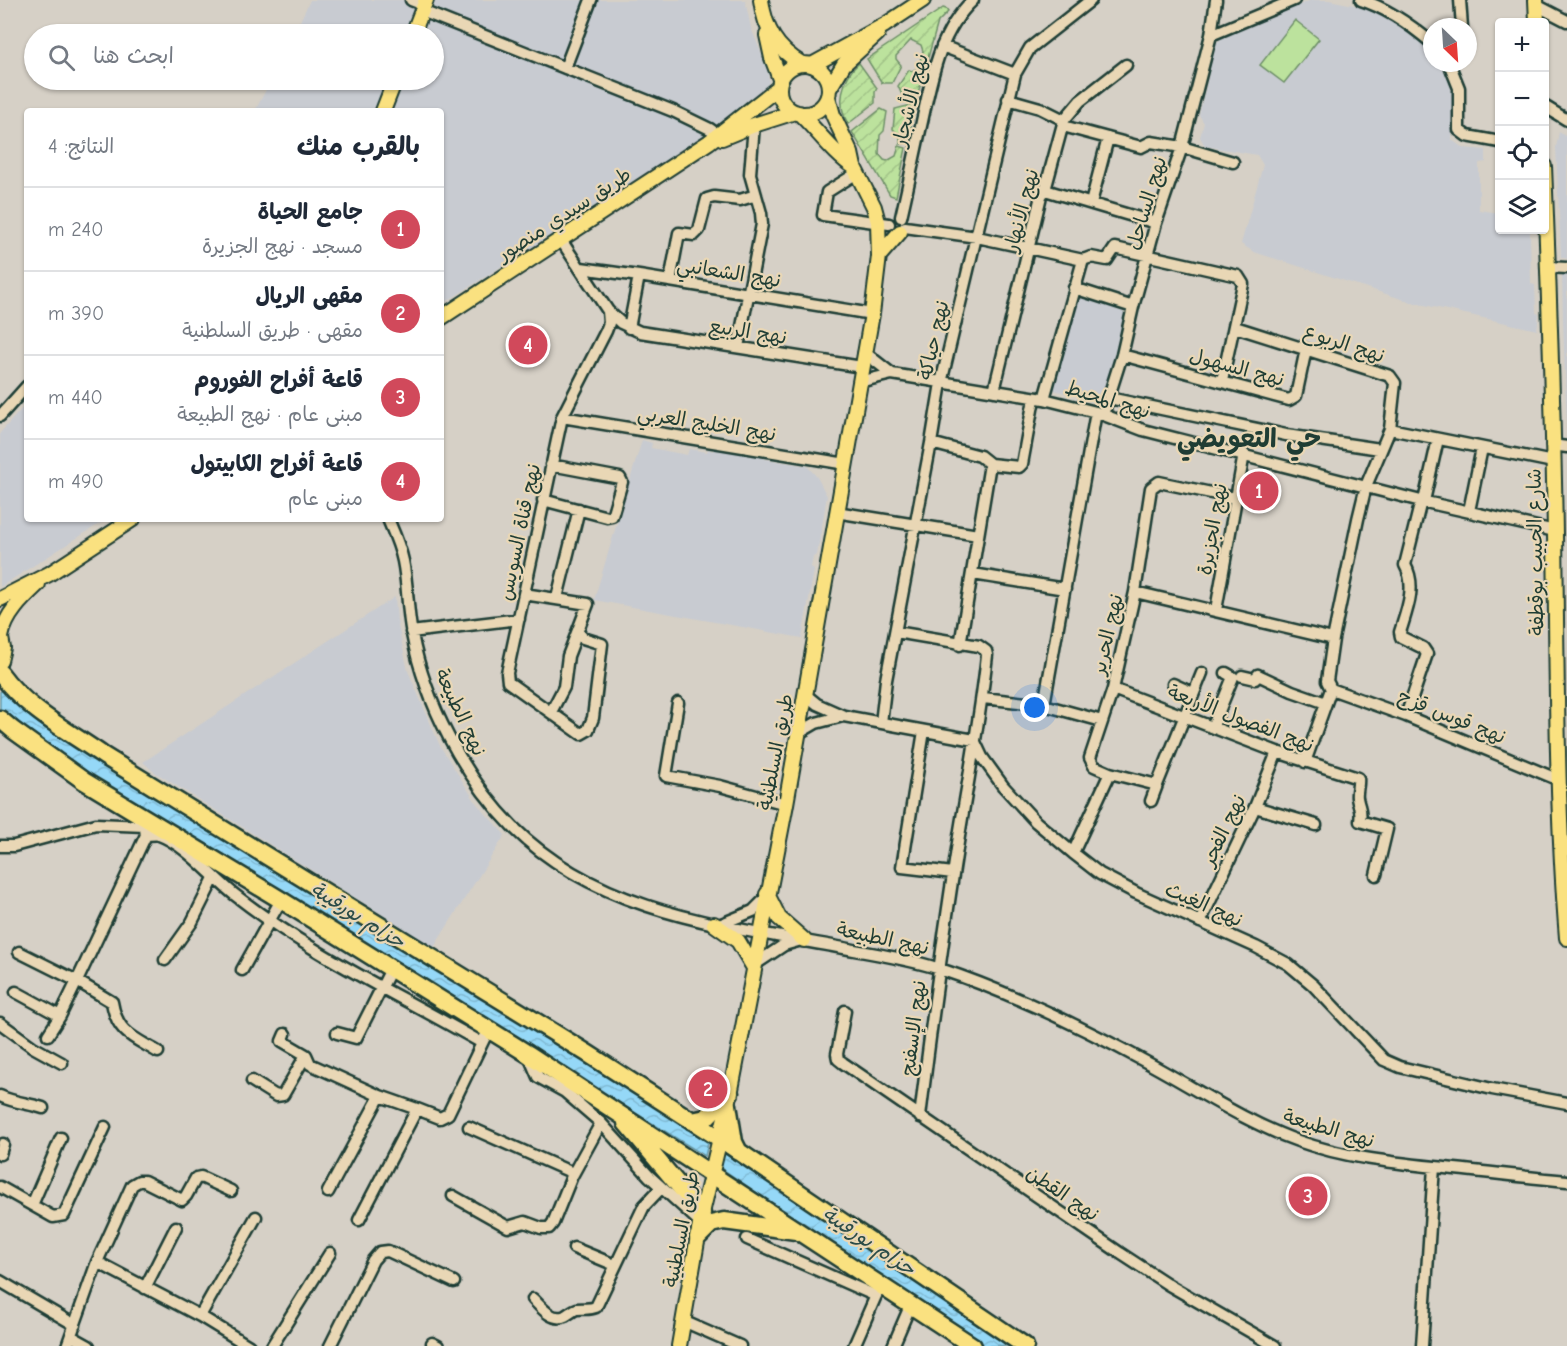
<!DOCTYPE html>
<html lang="ar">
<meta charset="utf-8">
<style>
:root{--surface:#fff;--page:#f6f6f7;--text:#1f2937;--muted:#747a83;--line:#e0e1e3;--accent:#d1495b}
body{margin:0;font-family:"Comic Neue","Playpen Sans Arabic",sans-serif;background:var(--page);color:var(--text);direction:rtl}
.controls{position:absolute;right:18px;top:18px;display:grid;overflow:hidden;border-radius:6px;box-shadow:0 2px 4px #0004}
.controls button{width:54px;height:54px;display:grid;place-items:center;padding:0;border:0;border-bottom:2px solid var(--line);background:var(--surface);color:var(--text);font:30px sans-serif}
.compass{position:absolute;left:1423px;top:18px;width:54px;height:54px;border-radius:50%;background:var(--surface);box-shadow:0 2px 4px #0004;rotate:155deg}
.you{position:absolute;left:1035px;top:708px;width:21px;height:21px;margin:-15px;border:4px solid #fff;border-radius:50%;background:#1a73e8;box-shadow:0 0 0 9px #1a73e833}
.badge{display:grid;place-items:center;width:39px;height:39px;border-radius:50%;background:var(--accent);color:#fff;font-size:20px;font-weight:700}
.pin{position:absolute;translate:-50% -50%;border:3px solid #fff;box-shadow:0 2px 6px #0006}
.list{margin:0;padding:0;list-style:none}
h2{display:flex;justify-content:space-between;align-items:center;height:78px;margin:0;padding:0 24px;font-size:26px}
h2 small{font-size:20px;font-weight:400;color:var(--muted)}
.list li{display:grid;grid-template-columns:39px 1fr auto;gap:18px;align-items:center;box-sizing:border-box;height:84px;padding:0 24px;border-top:2px solid var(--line)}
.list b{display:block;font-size:22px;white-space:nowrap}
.list p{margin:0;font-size:20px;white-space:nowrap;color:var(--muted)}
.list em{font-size:20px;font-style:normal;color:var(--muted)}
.icon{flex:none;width:33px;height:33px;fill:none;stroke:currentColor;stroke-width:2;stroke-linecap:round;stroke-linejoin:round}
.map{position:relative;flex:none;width:1567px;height:1346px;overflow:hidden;direction:ltr}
.search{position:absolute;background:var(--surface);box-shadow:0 2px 4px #0004;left:24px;top:24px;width:420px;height:66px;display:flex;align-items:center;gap:15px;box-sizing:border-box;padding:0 21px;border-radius:33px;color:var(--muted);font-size:22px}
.panel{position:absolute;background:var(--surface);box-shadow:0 2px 4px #0004;left:24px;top:108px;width:420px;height:414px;border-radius:6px;direction:rtl}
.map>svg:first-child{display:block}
</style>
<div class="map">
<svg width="1567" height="1346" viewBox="0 0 1567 1346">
<defs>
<pattern id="garden-furrows" width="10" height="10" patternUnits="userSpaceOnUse" patternTransform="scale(1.5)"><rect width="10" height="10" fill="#bce29d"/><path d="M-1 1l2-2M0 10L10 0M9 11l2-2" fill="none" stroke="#a1c388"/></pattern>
<pattern id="water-waves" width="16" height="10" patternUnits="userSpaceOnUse" patternTransform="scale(1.5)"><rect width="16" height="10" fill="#95d8f7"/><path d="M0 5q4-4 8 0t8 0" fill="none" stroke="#80bad4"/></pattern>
</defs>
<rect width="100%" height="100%" fill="#d6d0c6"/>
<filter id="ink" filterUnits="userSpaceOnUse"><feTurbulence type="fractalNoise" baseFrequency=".0167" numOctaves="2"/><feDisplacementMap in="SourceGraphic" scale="12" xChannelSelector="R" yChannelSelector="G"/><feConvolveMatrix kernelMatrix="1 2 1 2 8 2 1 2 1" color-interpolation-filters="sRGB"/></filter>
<g filter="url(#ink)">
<!-- built -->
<path fill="#c8cbd1" d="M310 0H745L751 28 766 65 769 79 767 91 760 99 701 139 441 305V111H255L271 80H434V34H294Z
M1311 0H1329L1373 9 1426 43 1432 52V63H1440L1441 65 1449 80 1453 96 1452 140 1463 148 1486 150V162L1479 163V210L1499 213 1500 230H1530L1531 284 1535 285 1536 313 1539 314 1537 330 1411 302 1254 252 1241 244 1263 165 1257 155 1205 146 1200 137 1204 123 1199 115 1216 43 1223 37Z
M1559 132 1567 137V259L1561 257 1556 147Z
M1562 273H1567V430L1563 320Z
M1077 294 1122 307 1124 314 1107 388 1090 399 1054 390Z
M27 403V519H107L0 587V433Z
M642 440 652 443 651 448 687 455 689 449 707 452 708 449 713 451 717 447 762 455 765 459 807 466 817 477 827 496 817 555 813 557 811 567 814 570 802 638 594 600Z
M395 597 397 621 408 671 440 746 477 804 505 835 434 947 153 771 143 762Z"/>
<!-- green -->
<path fill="#bce29d" stroke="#6e9068" stroke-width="1.5" d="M1295 20 1319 39 1284 83 1260 65Z"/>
<!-- garden -->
<path fill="url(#garden-furrows)" stroke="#6e9068" stroke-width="1.5" d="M943 8 946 9 948 12 938 22 917 97 902 95 898 86 909 70 912 71 918 68 923 51 921 45 911 40 896 56V59L901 65 892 83H882L867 59Z
M859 63 877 88 875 92V103L848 124C836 104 842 78 859 63Z
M915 104 908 143 900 144V136L893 129 895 109Z
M881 109 887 112 884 131 880 135 879 154 884 160 887 161 896 156 899 146 906 148 896 197 890 195 852 132Z"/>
<!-- water -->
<path fill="url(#water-waves)" stroke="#669aa9" stroke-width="1.5" d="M3 690 39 724 64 740 709 1139 705 1156 34 740 0 711V692Z
M724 1153 786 1192 1018 1346H981L962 1334 721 1168Z"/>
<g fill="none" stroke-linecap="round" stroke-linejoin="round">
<!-- minor casing -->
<g stroke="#1f3d34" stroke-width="15">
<path id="minor" d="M411 0 424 5
M1361 0C1387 8 1412 26 1432 43
M1460 0 1462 27
M1536 5 1567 21
M422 11 673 111 710 129 722 138
M1211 35 1294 0
M942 46 1015 74
M1449 63 1459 88V130L1467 136 1500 142
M565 68 591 0
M1008 99 1040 108 1064 120
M1544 106 1567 120
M1063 126 1141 147 1151 142 1182 147 1233 162
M857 173 827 192 823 215 889 224
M1045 190 1156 223
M1091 203 1108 138
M901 217C908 187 914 157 921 126 931 81 938 33 973 0
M905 227 977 237 1083 260 1091 257 1107 260 1115 248 1238 276 1243 284 1222 381
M561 240 608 311 621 323 640 332 862 367
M1547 267 1567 268
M581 268 639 276 872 314
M670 281 679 233 694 235 699 230 707 199 714 197 740 200 756 195
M1074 288 1133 307
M1235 327 1390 376 1395 383 1390 429 1366 486 1358 519 1333 639 1327 681 1331 689 1305 762
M629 328 639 276
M738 347 762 224 761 213 750 174 754 125
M864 352 892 374
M1122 355 1289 400 1296 396 1306 349
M859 382 892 374 1044 399 1096 412 1143 430 1421 501 1555 531
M994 391 1041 196 1045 190 1064 120 1080 101 1126 65
M1109 398 1286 435 1380 449
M1044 399 1083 260
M1103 415 1122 355 1133 307 1156 223 1182 147 1211 35 1216 0
M0 416 27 386
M562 417 846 464
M1390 429 1553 462
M931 443 980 456 990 464 1019 467 1022 464 1034 399
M1552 445 1567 447
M543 500 607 517 612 516 622 482 620 478 551 465
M1424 501 1438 439
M1469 511 1482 448
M836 512 978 535
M388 519C394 533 400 546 403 561 408 585 407 610 412 634 425 703 464 777 513 827 603 917 735 927 854 950 883 955 912 960 940 969 1012 993 1082 1027 1148 1063 1198 1090 1245 1122 1298 1141 1343 1157 1388 1162 1435 1167 1479 1171 1523 1177 1567 1181
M973 574 1065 589
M1135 592 1333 639
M524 594 588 604 568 656 564 687 551 712
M557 598 579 509
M1216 610 1244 454
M411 632 519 619
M578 632 583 638 602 644 593 718 588 730 581 734 508 682 507 673 562 417 606 331 609 323 608 311
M896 632 979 646 986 651 987 655C980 720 967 785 957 849 943 938 931 1027 920 1117
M960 645 990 464
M1242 676 1255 679 1258 675 1292 691 1326 703
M1173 684 1193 693
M1113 689 1277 752 1358 778C1359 785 1356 791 1357 798 1359 809 1362 809 1360 821L1387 829 1376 875
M1331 689 1406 716 1559 780
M806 695 817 704 844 716 974 740 982 757 1003 786 1036 822 1073 853 1100 874 1136 893 1256 947 1288 964 1313 985 1384 1060 1400 1067 1492 1089 1567 1103
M983 698 1044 705 1102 721
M678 703 666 776 720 786 786 804
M1044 705 1096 412
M1406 716 1427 654 1423 648 1401 637 1400 632C1407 610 1417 586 1405 565L1421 501
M881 723 886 680 931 443 941 383 1015 74 1030 48 1091 0
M1213 726 1233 677 1226 673
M924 731 902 867 953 873
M799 733 816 723 843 716
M1110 773 1157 785 1202 673
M1151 801 1157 785
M1255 807 1316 825
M146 835C150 835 156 834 159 835 185 844 213 878 235 895 310 954 399 995 482 1043
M0 846H14L96 824 145 826
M1073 853 1110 773 1094 766 1090 758 1113 689 1135 592 1151 488 1159 482 1235 498
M1200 922 1255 807 1277 752
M719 925 753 911 767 897
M19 952 77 981 146 835 145 829
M165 960 192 922 214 878
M754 965 784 945 798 941
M242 970 281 900
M16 992 60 1016 77 981 112 1002C117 1033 133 1037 158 1052
M845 1011 837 1054 838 1059 843 1063 1120 1253 1169 1285 1275 1346
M0 1023 33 1047 62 1063
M337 1033 356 1038 391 969
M285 1034 282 1041 306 1055 310 1064 380 1096 417 1109 359 1220
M48 1035 60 1016
M528 1054 538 1077 565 1092 601 1123 649 1176 701 1223
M252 1081 276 1096 283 1095 306 1055
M0 1096C15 1103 27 1103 43 1108
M417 1109 440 1118 448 1114 485 1037
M469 1127 573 1173
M0 1154 3 1144
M0 1187 53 1217 64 1215 105 1127
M328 1192 380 1096
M453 1196 508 1227 525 1222 541 1228H549L553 1223 572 1176 601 1123
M32 1205 61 1138
M747 1239 876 1296
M574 1248 615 1265
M97 1262 200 1316 249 1346
M0 1281 75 1325
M145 1288 176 1227
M533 1299C541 1307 552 1322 565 1316 569 1314 573 1310 577 1309 584 1308 589 1310 596 1307L644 1206 661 1188
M200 1316 256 1217
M683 1321 740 1346
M71 1336 89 1346
M432 1343 438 1346
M67 1346 97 1262 132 1185 139 1181H144L182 1200 186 1196 196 1178 201 1177 231 1191
M272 1346 330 1253
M330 1346 373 1260 380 1252 388 1251 454 1282
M854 1346 878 1291
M893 1346 911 1304
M1422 1346 1434 1167"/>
</g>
<!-- major casing -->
<g stroke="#1f3d34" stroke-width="18">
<path id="major" d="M761 0C765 29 776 49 802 64
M1536 0 1537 22
M413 34 426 0
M767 35 772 58 780 79
M779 89a25 25 0 1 1 50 0a25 25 0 1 1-50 0Z
M812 65 885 25 923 0
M829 89 844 64 878 33
M383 111 395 80
M799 113C817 130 834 154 854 167
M722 138 754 125 795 112
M1544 166C1549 288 1553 411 1555 534 1557 669 1556 804 1567 938
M879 256 900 232
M441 318 709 142 779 87
M0 599 49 574 133 519
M0 633 3 648 0 661
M1 637C5 615 22 599 38 584
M767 894 779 918 804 940
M714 924 738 941 754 968
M679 1346 702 1213 728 1105 786 804 872 314 879 256 878 222 874 207 854 167 851 153 833 115 828 97"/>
</g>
<!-- highway casing -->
<g stroke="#1f3d34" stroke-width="21">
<path id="highway" d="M0 673C25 708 68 731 104 756L587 1053 719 1138 1025 1346
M0 719 13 730 84 781 281 900 528 1054 973 1346
M728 1105 734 1142 739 1152
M692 1121 706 1118 730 1093
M626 1123 702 1213
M698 1237 711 1224 724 1221 796 1231"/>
</g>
<!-- minor -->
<use href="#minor" stroke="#e9d7b5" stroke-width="10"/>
<!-- major -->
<use href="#major" stroke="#fae180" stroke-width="14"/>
<!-- highway -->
<use href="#highway" stroke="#fae180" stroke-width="16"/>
</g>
</g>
<g text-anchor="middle" stroke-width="4.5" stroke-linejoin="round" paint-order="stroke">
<!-- street labels -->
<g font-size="20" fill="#1f3d34" stroke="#e9d7b5">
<text transform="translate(910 100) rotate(-76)" y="7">نهج الأشجار</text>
<text transform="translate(1146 203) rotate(-73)" y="7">نهج الساحل</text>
<text transform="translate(1021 210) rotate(-75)" y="7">نهج الأنهار</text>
<text transform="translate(564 214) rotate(-33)" y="7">طريق سيدي منصور</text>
<text transform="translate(729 272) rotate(9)" y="7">نهج الشعانبي</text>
<text transform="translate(748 331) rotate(9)" y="7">نهج الربيع</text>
<text transform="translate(933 340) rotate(-77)" y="7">نهج حياكة</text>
<text transform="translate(1344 343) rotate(18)" y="7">نهج الربوع</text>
<text transform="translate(1237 367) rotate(15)" y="7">نهج السهول</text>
<text transform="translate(1108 399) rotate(17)" y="7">نهج المحيط</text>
<text transform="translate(707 423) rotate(9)" y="7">نهج الخليج العربي</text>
<text transform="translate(1212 529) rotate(-80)" y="7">نهج الجزيرة</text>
<text transform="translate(519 532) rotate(-78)" y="7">نهج قناة السويس</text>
<text transform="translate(1535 552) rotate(-91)" y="7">شارع الحبيب بوقطفة</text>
<text transform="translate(1107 634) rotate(-77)" y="7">نهج الحرير</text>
<text transform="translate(461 712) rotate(65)" y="7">نهج الطبيعة</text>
<text transform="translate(1452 716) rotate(22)" y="7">نهج قوس قزح</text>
<text transform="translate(1241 718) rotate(21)" y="7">نهج الفصول الأربعة</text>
<text transform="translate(775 752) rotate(-79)" y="7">طريق السلطنية</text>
<text transform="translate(1223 830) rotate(-64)" y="7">نهج الفجر</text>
<text transform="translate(1204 904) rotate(24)" y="7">نهج الغيث</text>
<text transform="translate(883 938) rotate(12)" y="7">نهج الطبيعة</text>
<text transform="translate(913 1028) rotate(-83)" y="7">نهج الإسفنج</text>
<text transform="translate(1329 1128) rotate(16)" y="7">نهج الطبيعة</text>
<text transform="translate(1063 1193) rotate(34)" y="7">نهج القطن</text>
<text transform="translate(681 1229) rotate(-79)" y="7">طريق السلطنية</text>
</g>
<!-- water labels -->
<g font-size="21" font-style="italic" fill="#2b4c48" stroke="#e9d7b5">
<text transform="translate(358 915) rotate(32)" y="7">حزام بورقيبة</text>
<text transform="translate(869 1241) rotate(34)" y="7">حزام بورقيبة</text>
</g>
<!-- district labels -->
<g font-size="26" font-weight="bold" fill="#1f3d34" stroke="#e9d7b5">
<text x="1249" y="447">حي التعويضي</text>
</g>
</g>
</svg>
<div class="controls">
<button>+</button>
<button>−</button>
<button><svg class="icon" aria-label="locate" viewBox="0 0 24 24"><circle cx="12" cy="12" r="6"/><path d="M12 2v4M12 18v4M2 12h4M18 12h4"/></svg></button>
<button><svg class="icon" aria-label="layers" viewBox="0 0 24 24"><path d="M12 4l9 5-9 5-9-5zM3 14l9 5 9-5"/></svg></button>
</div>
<svg class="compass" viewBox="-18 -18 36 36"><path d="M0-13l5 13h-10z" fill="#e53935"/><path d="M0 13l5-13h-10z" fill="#747a83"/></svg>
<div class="you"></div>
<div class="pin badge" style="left:1259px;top:491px">1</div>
<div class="pin badge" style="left:708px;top:1089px">2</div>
<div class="pin badge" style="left:1308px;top:1196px">3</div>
<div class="pin badge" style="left:528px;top:345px">4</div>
<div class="search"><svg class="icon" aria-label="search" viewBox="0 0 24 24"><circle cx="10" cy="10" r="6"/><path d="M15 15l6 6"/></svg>ابحث هنا</div>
<section class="panel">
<h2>بالقرب منك<small>النتائج: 4</small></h2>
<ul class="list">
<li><span class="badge">1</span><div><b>جامع الحياة</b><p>مسجد · نهج الجزيرة</p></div><em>240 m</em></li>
<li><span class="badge">2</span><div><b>مقهى الريال</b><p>مقهى · طريق السلطنية</p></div><em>390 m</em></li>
<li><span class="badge">3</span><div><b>قاعة أفراح الفوروم</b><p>مبنى عام · نهج الطبيعة</p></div><em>440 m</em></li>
<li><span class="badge">4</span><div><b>قاعة أفراح الكابيتول</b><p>مبنى عام</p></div><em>490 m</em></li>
</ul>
</section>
</div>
